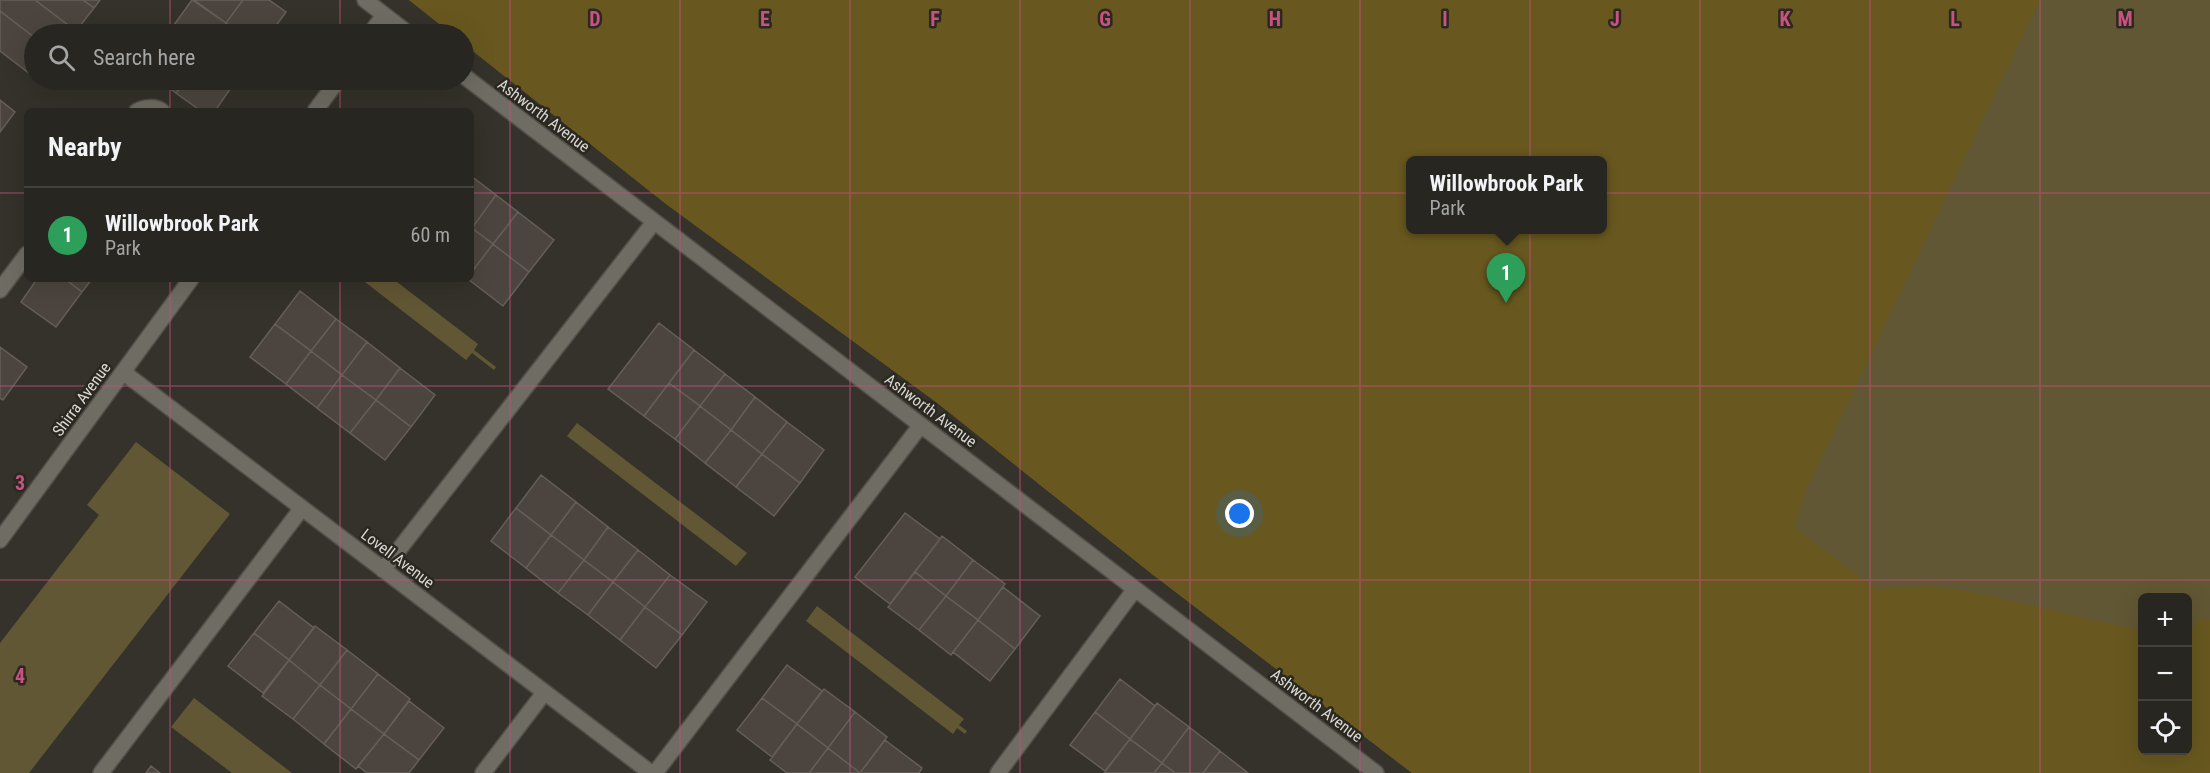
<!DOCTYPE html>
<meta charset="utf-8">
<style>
:root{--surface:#272620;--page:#33322d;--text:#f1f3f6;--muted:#a4a5a5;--line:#43433e;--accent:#57cec1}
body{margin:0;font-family:"Roboto Condensed",sans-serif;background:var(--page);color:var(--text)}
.controls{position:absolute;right:18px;bottom:18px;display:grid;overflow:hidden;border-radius:9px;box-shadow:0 6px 24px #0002}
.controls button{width:54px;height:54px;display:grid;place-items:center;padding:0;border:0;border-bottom:2px solid var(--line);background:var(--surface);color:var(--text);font:30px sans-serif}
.you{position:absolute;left:1240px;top:514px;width:21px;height:21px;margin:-15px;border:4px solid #fff;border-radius:50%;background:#1a73e8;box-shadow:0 0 0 9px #1a73e833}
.badge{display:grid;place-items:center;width:39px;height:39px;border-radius:50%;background:var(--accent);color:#fff;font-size:20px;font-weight:700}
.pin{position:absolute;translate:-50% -50px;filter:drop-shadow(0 2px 3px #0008)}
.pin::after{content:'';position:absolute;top:32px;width:21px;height:18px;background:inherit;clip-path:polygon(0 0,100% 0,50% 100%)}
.popup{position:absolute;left:1406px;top:156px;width:201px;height:78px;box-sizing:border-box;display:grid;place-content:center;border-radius:9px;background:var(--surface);filter:drop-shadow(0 2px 4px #0005);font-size:20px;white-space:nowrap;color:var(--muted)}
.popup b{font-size:22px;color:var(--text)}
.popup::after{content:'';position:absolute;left:50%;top:100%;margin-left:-12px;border:12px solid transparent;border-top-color:var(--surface)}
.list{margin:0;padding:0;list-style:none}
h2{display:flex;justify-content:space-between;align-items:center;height:78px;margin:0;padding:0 24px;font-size:26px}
h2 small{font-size:20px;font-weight:400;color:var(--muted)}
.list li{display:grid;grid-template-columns:39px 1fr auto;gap:18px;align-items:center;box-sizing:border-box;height:96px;padding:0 24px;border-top:2px solid var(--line)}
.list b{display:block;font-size:22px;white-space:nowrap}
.list p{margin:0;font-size:20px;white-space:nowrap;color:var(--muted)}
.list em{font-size:20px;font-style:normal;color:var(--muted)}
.icon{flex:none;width:33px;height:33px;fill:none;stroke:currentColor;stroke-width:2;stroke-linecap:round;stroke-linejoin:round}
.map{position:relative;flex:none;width:2210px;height:773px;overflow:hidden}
.search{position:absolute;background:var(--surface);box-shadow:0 6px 24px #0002;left:24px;top:24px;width:450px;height:66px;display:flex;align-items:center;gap:15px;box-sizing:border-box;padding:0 21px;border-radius:33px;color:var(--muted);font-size:22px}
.panel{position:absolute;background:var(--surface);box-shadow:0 6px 24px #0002;left:24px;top:108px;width:450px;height:174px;border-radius:9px}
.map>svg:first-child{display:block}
</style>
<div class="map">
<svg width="2210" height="773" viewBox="0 0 2210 773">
<rect width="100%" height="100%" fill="#34322a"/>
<!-- green -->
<path fill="#625734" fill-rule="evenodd" d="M409 0H2210V773H1412L1152 574 936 402 666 204 464 44V34H452ZM1410 160H1602V230H1410ZM2142 598H2188V750H2142Z
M361 279H393L478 344 474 350 496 367 494 370 472 353 466 360Z
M577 423 747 553 736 566 567 436Z
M136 442 230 514 29 773H0V643L99 515 87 505Z
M817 606 964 719 959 725 967 731 965 734 957 728 953 734 806 621Z
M194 698 292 773H232L171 727Z"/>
<!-- forest -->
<path fill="#68581f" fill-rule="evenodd" d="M409 0H2040L1808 486 1794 527 1876 589 1932 586 1967 591 2142 631V750H2188V640L2198 618 2210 620V773H1412L1152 574 936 402 666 204 464 44V34H452ZM1410 160H1602V230H1410Z"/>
<!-- building -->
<path fill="#4c453f" stroke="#665e58" stroke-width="1.5" d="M0 0H35L76 31 73 34H34V37L0 11Z
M35 0H83L94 8 76 31Z
M83 0H100L94 8Z
M192 0 226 23 218 34 168 33Z
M194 0H243L226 23Z
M243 0H269L286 12 270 34H241L226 23Z
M0 11 34 37V77L0 51Z
M226 23 241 34H218Z
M158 80H186L176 93Z
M186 80H231L235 82 215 111H201L176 93Z
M0 100 15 112 0 132Z
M471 176 496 195 472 228 471 227Z
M496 195 518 212 493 244 472 228Z
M518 212 554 240 529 272 493 244Z
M472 228 493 244 471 273V229Z
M493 244 529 272 503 306 468 279H471V273Z
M37 279H65L82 292 56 327 21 302Z
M65 279H92L82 292Z
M300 291 336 319 311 351 275 324Z
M336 319 367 342 342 375 311 351Z
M659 323 694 350 644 416 608 389Z
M275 324 311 351 286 384 250 357Z
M367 342 400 368 376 400 342 375Z
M0 347 27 367 3 400 0 398Z
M694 350 725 374 700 406 669 383Z
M311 351 342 375 317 408 286 384Z
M400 368 435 395 411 427 376 400Z
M725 374 755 397 731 430 700 406Z
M342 375 376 400 350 433 317 408Z
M669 383 700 406 675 439 644 416Z
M755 397 787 422 762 454 731 430Z
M376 400 411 427 385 460 350 433Z
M700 406 731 430 705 463 675 439Z
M787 422 824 450 800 483 762 454Z
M731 430 762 454 736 487 705 463Z
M762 454 800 483 774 516 736 487Z
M541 475 576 502 551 535 516 508Z
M576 502 608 527 584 560 551 535Z
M516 508 551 535 526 568 491 541Z
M905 513 940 539 890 604 855 577Z
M608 527 638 550 613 582 584 560Z
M551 535 584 560 558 593 526 568Z
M942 536 973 560 946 596 915 572Z
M638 550 670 575 645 607 613 582Z
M584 560 613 582 588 615 558 593Z
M973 560 1005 584 978 620 946 596Z
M915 572 946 596 919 630 888 607Z
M670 575 707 602 682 635 645 607Z
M613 582 645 607 620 640 588 615Z
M1003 587 1040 616 1015 649 978 620Z
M946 596 978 620 951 655 919 630Z
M279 601 314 628 289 660 254 633Z
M645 607 682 635 656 668 620 640Z
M978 620 1015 649 990 681 953 652Z
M315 626 347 650 320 685 289 660Z
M254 633 289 660 263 693 228 666Z
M347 650 378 674 351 709 320 685Z
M289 660 320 685 293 719 262 696Z
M787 665 822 691 797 724 762 698Z
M378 674 410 699 384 734 351 709Z
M1120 679 1155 706 1130 739 1095 712Z
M320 685 351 709 324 744 293 719Z
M824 689 855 712 828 748 797 724Z
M762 698 797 724 772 757 737 730Z
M409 701 444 728 419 760 384 734Z
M1157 703 1189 727 1162 763 1130 739Z
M351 709 384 734 356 769 324 744Z
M855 712 887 737 860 773 828 748Z
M1095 712 1130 739 1105 771 1070 745Z
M797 724 828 748 809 773H787L770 760Z
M1189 727 1220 751 1203 773H1175L1162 763Z
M384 734 419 760 409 773H367L358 766Z
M1130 739 1162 763 1154 773H1104Z
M885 740 922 768 919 773H860Z
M828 748 860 773H809Z
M1220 751 1248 773H1203Z
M1162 763 1175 773H1154Z
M151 766 160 773H146Z"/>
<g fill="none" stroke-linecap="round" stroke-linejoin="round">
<!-- minor casing -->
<g stroke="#514f48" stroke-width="18">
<path id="minor" d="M365 0 409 34
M370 34 384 15
M464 76 1376 773
M137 111C144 107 155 106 162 111
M315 111 338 80
M0 290 27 254
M123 372 651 773
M0 540 191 279
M383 570 654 222
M101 773 302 508
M483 773 544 693
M655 773 921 425
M998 773 1135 589"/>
</g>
<!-- minor -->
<use href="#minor" stroke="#6f6c63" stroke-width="15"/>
</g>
<!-- grid -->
<path fill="none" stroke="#c9527f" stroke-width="1.5" stroke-opacity="0.55" d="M170 0V34M340 0V34M510 0V773M680 0V773M850 0V773M1020 0V773M1190 0V773M1360 0V773M1530 0V773M1700 0V773M1870 0V773M2040 0V773M170 80V111M340 80V111M0 193H27M471 193H2210M170 279V773M340 279V773M0 386H2210M0 580H2210"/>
<g text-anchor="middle" stroke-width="5" stroke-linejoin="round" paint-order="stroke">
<!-- street labels -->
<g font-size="16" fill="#d9d8d3" stroke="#2a2820">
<text transform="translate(544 115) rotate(37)" y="6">Ashworth Avenue</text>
<text transform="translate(81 399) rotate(-54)" y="6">Shirra Avenue</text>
<text transform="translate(931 410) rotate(37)" y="6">Ashworth Avenue</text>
<text transform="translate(398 558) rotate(37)" y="6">Lovell Avenue</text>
<text transform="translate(1317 705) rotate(37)" y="6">Ashworth Avenue</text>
</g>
</g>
<g font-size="20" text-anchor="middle" font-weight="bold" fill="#c9527f" stroke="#2a2820" stroke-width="5" stroke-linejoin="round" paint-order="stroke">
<text x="595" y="26">D</text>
<text x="765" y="26">E</text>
<text x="935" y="26">F</text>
<text x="1105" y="26">G</text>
<text x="1275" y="26">H</text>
<text x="1445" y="26">I</text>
<text x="1615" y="26">J</text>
<text x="1785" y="26">K</text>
<text x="1955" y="26">L</text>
<text x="2125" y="26">M</text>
<text x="20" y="490">3</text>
<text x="20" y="683">4</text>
</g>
</svg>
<div class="controls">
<button>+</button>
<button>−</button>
<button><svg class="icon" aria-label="locate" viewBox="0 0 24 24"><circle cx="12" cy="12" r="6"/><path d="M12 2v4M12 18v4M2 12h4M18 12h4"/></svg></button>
</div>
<div class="you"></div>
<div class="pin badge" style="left:1506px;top:303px;background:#2e9e5b">1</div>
<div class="popup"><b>Willowbrook Park</b>Park</div>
<div class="search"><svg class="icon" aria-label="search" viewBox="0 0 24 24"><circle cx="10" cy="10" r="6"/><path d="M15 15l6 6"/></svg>Search here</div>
<section class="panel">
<h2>Nearby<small></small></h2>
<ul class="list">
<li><span class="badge" style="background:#2e9e5b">1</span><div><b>Willowbrook Park</b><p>Park</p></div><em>60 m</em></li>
</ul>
</section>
</div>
